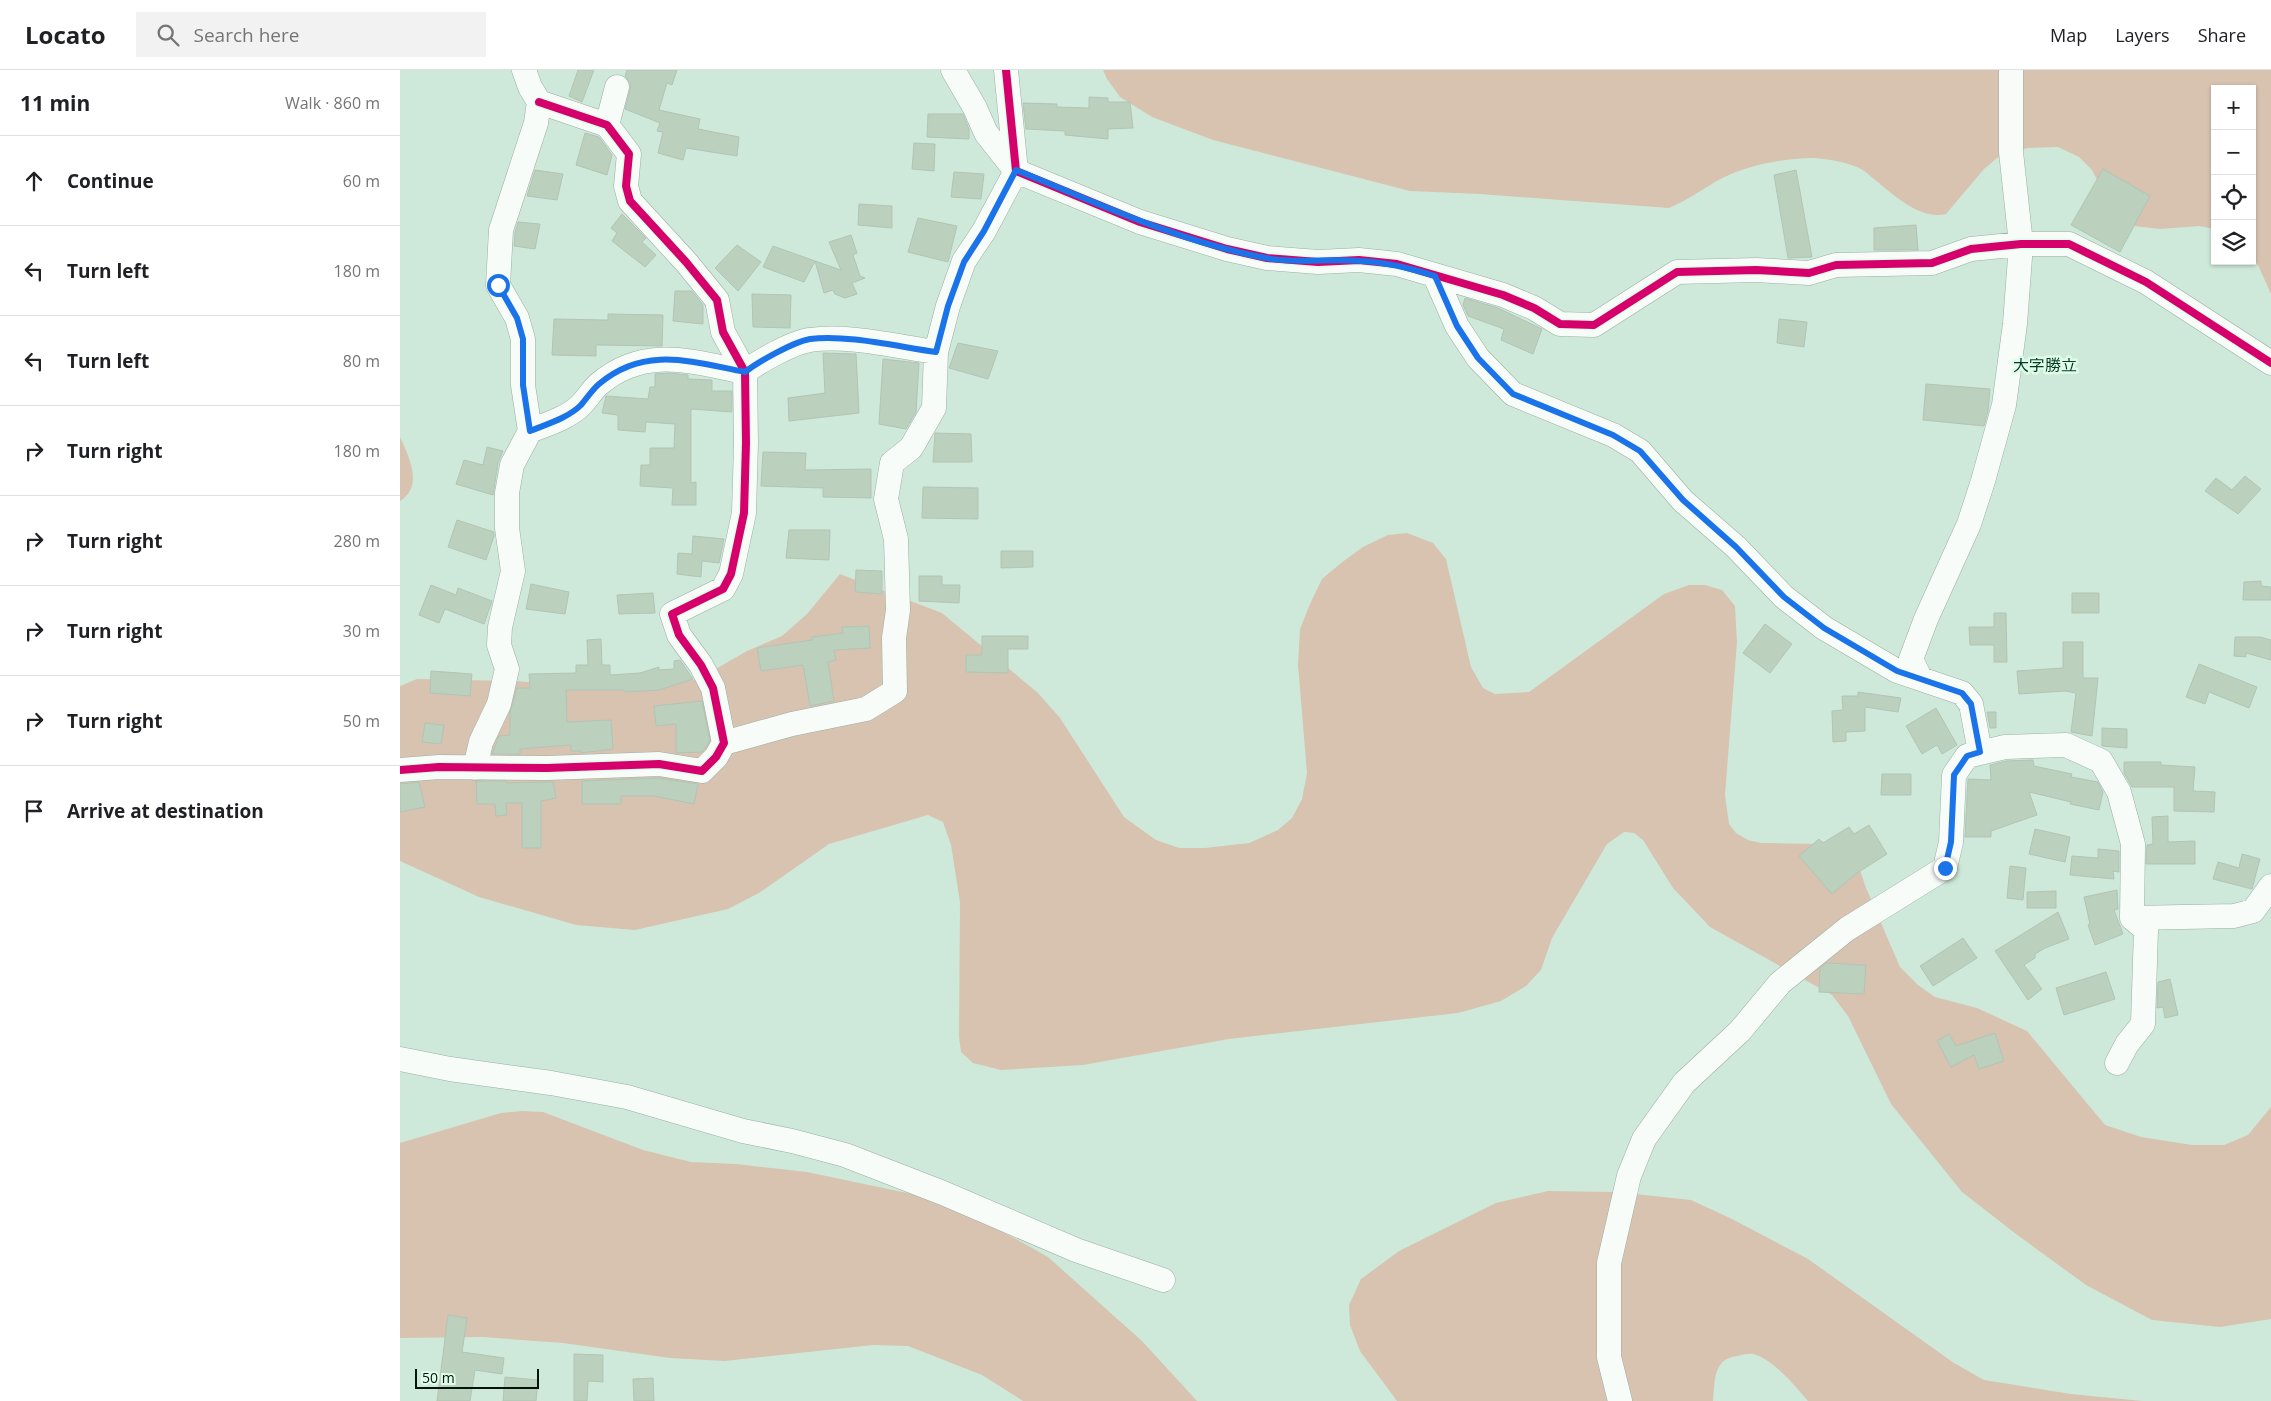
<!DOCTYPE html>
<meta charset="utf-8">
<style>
:root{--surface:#fff;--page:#f2f2f2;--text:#202124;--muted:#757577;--line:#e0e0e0}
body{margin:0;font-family:"Open Sans","Noto Sans JP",sans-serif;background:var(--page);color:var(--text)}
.controls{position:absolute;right:15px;top:15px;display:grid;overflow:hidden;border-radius:0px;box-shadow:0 1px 4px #0004}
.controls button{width:45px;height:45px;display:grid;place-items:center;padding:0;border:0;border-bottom:1px solid var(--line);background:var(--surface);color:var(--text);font:25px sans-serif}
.scale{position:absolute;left:15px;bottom:12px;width:124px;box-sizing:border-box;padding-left:5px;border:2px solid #03150b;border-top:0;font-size:14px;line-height:18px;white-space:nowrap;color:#03150b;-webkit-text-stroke:4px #dffcea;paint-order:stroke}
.stop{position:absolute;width:15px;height:15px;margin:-11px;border:4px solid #1a73e8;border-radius:50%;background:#fff}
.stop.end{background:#1a73e8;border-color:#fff;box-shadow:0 1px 5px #0008}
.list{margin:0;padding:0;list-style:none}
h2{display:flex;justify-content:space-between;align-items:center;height:65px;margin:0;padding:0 20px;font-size:21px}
h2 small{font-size:16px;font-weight:400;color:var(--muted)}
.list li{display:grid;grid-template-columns:32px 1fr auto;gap:15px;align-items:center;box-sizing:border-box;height:90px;padding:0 20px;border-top:1px solid var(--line)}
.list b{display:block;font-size:19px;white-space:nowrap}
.list em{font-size:16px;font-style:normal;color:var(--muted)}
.icon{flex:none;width:28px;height:28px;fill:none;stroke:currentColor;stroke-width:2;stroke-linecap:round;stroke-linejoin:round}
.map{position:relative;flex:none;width:1871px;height:1331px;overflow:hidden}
header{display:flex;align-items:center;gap:30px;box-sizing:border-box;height:70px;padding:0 25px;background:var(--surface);border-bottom:1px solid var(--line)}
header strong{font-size:24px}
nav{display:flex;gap:28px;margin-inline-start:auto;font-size:18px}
.search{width:350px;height:45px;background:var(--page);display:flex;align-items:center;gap:12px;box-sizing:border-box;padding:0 18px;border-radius:0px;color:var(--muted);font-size:19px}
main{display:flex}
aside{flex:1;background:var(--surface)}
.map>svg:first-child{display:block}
</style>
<header>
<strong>Locato</strong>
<div class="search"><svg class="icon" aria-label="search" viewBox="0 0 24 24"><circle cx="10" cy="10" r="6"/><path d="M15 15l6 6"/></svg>Search here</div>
<nav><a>Map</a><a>Layers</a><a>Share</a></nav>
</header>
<main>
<aside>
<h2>11 min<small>Walk · 860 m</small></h2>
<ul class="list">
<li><svg class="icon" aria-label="ahead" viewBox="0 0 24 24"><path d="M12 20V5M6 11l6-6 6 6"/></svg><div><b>Continue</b></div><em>60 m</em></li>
<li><svg class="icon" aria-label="left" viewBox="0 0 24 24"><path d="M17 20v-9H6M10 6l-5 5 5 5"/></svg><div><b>Turn left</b></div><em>180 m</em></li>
<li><svg class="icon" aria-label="left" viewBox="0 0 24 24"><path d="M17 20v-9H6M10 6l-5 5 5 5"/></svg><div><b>Turn left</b></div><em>80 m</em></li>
<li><svg class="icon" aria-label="right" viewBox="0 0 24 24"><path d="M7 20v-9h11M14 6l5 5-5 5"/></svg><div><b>Turn right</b></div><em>180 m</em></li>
<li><svg class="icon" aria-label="right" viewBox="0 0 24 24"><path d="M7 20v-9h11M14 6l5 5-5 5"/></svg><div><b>Turn right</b></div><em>280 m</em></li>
<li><svg class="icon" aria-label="right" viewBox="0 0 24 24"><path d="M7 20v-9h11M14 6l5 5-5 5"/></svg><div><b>Turn right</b></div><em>30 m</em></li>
<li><svg class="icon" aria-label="right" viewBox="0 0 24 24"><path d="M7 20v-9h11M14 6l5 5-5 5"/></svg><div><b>Turn right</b></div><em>50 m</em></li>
<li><svg class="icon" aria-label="arrive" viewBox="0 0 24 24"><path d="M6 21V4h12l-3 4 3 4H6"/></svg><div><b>Arrive at destination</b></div></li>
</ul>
</aside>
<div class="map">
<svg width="1871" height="1331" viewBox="0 0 1871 1331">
<rect width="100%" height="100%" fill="#cee9d9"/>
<!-- green -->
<path fill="#d8c3b1" d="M703 0H1871V224L1858 195 1852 188V19H1815V159L1799 156 1760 159 1725 155 1717 149 1692 100 1679 87 1658 77 1627 78 1597 88 1584 99 1546 144C1519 150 1494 125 1474 109 1469 105 1464 100 1459 98 1446 92 1429 89 1414 88 1383 88 1342 96 1315 112 1300 121 1286 131 1269 138L1080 124 1010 121 813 70 752 47 720 27 707 9Z
M0 367C9 387 24 416 0 431Z
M1007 463 1033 473 1046 489 1071 597 1083 618 1095 624 1129 622 1264 524 1289 515H1305L1322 520 1335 536 1337 572 1325 725 1329 754 1336 763 1348 770 1361 773 1416 774 1459 797 1466 818 1500 897 1518 915 1535 927 1577 938 1627 961 1705 1055 1741 1067 1792 1075H1824L1848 1065 1871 1037V1249L1820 1257 1752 1250 1686 1215 1616 1164 1562 1122 1491 1034 1448 946 1432 925 1310 857 1273 818 1243 770 1234 763 1224 762 1207 774 1152 868 1141 900 1126 916 1101 931 1058 943 829 969 683 995 601 1000 573 993 561 982 559 967 560 832 551 775 543 752 528 745 429 774 359 823 328 839 235 860 176 855 79 827 0 791V616L17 609 115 611 243 621 300 608 347 581 382 566 407 544 440 504 542 543 638 623 660 648 724 747 756 770 779 778H805L849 773 878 760 892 748 902 729 907 703 898 595 900 559 910 534 922 509 941 493 963 477 988 465Z
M122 1041 143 1042 243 1080 291 1092 336 1094 407 1102 550 1132 648 1187 742 1271 797 1331H623L582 1305 508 1276 473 1275 324 1291 270 1288 163 1273 82 1267 0 1268V1073L101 1043Z
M1148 1121 1216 1122 1291 1130 1332 1149 1408 1189 1554 1293 1584 1310 1671 1324 1742 1331H1408C1395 1316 1372 1288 1353 1284 1348 1283 1342 1285 1337 1286 1313 1289 1315 1310 1313 1331H997L960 1281 950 1255 949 1235 961 1209 999 1181 1096 1133Z"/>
<!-- building -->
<path fill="#bcd0be" stroke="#b2c4b5" d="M178 0H194L182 32 169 26Z
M227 0H277L272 15 267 13 259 40 300 49 298 59 339 67 337 86 286 78 283 90 258 83 263 62 257 61 260 53 225 39 230 20V13L225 6Z
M689 27 708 28V32H730L733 58 708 59V69L665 65V61L626 59 623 33 657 34V37L689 38Z
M528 44H563L569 59V69L527 67Z
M185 63 199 67 212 85 207 105 176 95Z
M514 73 535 74 534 101 512 99Z
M1703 99 1750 126 1720 182 1671 155Z
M135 100 163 104 157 130 127 126Z
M1396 100 1412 187 1388 188 1374 105Z
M554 102 584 104 581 129 551 127Z
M459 134 492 136V158L458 155Z
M222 144 246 168 242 172 256 185 245 197 212 171 217 163 211 158Z
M518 148 557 156 548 192 508 182Z
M118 152 140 154 135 179 114 176 115 163Z
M1516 155 1518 180H1474V158Z
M451 165 457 183 453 185 460 206 465 208 452 213 457 224 445 228 435 224 433 220 424 223 415 191 441 200 429 172Z
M337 175 361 192 338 221 315 198Z
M373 176 415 191 404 212 363 197Z
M275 221H292L303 235V254L273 251Z
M352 224 391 225 390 258 353 257Z
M1065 228 1098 238 1142 259 1133 284 1101 270 1104 259 1068 246 1063 235Z
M208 244 263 245 262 276 196 275V286L152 285 154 249 208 250Z
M1379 249 1407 252 1404 277 1377 273Z
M558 273 598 281 588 309 549 298Z
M423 283 456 284 459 343 389 351 388 328 425 323Z
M483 289 519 293 516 342 506 359 479 354Z
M269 303 288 305V309L312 310V321H332V342L291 339V413L296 412V435H272L273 418 240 416 241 395H250V378H274L275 354 246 352 245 362 218 360V345L202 343 206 326 248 329 250 317H255V304Z
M1526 314 1590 319 1588 341 1584 356 1523 350Z
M535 363 571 364 572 392H533Z
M87 377 103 381 98 393 93 425 56 414 64 390 83 395Z
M363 382 406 383 405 400 471 399V428L423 427V418L361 416Z
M1845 406 1861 419 1838 444 1805 421 1816 408 1832 420Z
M523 417 578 418V449L522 448Z
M57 450 94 462V466L86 490 48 477Z
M389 460H430L429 490 386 488Z
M293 466 324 469 319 493 302 491 301 507 277 504 278 483 292 484Z
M601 481H633V497L601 498Z
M456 500 482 501V524L455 522Z
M519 506H542V515H560L559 533 519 531Z
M1861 511V516L1871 517V530H1843L1844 512Z
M131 514 169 522 165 544 126 539Z
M31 515 56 525 58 518 92 531 84 554 45 539 39 553 19 545Z
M253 523 255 543 219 544 217 525Z
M1672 523H1699V543H1672Z
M1594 543H1606L1607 592H1594V575H1570L1569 557H1594Z
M1365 554 1392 574 1370 603 1343 583Z
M469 556 470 578 434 580 436 590 428 592 434 631 410 636 403 595 361 601 357 578 412 570V567L443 563 442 557Z
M582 566H628V579H608V603L566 602V585H582Z
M1835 567H1860L1871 570V590L1846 583V587L1834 586Z
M201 569 202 595H210V605L240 603 259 597V600L274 599V591L280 590 293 609 259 620 225 622 224 620H166L167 652 211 650 213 679 181 683V681H171V675L120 679V684H92L99 666 110 665V642L117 618H130L129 604 176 603V595H188L187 570Z
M1663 572H1683V608H1698L1692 666 1671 662 1676 623 1665 621 1619 624 1617 601 1663 598Z
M1799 594 1857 617 1849 638 1809 622 1805 634 1786 627Z
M31 601 72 604 70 626 30 623Z
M1458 622 1501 628 1498 642 1465 637V661L1446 662V671L1433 672 1432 641 1443 640 1442 626H1458Z
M302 631 310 671 302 682 276 683V654L256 656 254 636Z
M1536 638 1557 675 1542 684 1537 675 1522 684 1506 656Z
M1587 642H1596V658H1590Z
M25 653 44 655 41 674 22 672Z
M1702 658 1727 659V678L1702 676Z
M1633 690 1634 696 1672 704 1671 707 1698 712 1703 722 1699 740 1670 734 1671 732 1629 722 1637 745 1591 761V767H1565L1568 709 1591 710 1590 695 1606 691Z
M1724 692H1761V695L1795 697 1793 721 1815 722 1814 742 1774 741V717H1732L1724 703Z
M1482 704H1511V725H1481Z
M258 708 298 714 294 734 254 726H221V734H182V711Z
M76 711H106V713L153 712 156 728 141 731V778H122V733H106L107 745 96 746 95 734H77Z
M19 712 25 737 0 742V714Z
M1768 746V772L1795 771V794H1746L1747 775 1753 774 1752 747Z
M1469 755 1487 784 1457 803 1432 824 1399 786 1419 769 1423 773 1449 757 1454 764Z
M1635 759 1670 767 1665 792 1629 784Z
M1698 779 1719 781V802L1713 801 1714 809 1670 805 1672 786 1698 788Z
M1842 784 1860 789 1852 819 1813 809 1818 792 1839 798Z
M1610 796 1626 798 1623 830 1607 828Z
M1717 820 1718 839 1714 840 1723 864 1695 875 1688 855 1690 854 1684 827Z
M1656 821V838H1627V822Z
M1658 842 1669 869 1645 878 1635 884V888L1624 895 1642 919 1628 930 1595 881Z
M1563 868 1577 888 1533 916 1520 896Z
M1427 893 1466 895 1464 924 1419 922 1420 898Z
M1706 902 1715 929 1664 945 1656 918Z
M1770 909 1778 945 1765 948 1763 937 1757 938 1758 912Z
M1595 963 1604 991 1579 999 1574 985 1551 997 1537 971 1549 964 1556 976Z
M48 1245 67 1248 62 1282 104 1288 102 1304 75 1300 70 1331H37Z
M174 1284 203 1285V1312L188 1311 187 1331H174Z
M105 1307 138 1310 136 1331H103Z
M253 1308 254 1331H234L233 1309Z"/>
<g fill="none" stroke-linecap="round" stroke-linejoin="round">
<!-- minor casing -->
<g stroke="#9aafa3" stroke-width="25">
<path id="minor" d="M606 0 616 101 740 152 827 179 867 188 918 192 959 190 997 194 1103 225 1134 238 1160 254 1194 255 1277 202 1356 200 1409 203 1436 195 1532 193 1571 179 1621 174H1669L1746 212 1871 293
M207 55 217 17
M1035 206 1057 256 1078 288 1113 324 1213 365 1240 381 1283 431 1336 477 1384 527 1424 558 1497 601 1562 623 1571 634 1580 682
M130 361C147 354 168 348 181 335 187 329 192 320 199 314 245 275 292 292 345 302 358 292 393 272 410 270 446 264 499 277 536 282
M1520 608 1511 589 1526 549 1569 454 1583 411 1604 335 1615 254 1621 174 1611 82V0
M324 673 392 654 466 639 495 621 494 568 498 540 496 469 486 429 492 393 511 378 534 338 536 282 548 236 564 191 584 161 616 101 586 63 575 38 553 0
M75 698 81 672 99 634 107 599 99 575 100 557 113 501 107 458V423L112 395 130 361 123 315V269L117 248 98 215 101 160 136 53 139 32 130 17 124 0
M0 700 39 697 147 698 259 694 302 701 316 687 324 673 313 618 301 595 279 565 272 544 323 519 331 504 344 443 346 373 345 302 323 262 317 230 286 192 230 131 226 116 229 84 207 55 139 32
M1732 848 1834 846 1853 841 1871 816
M0 989 50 999 151 1013 227 1027 343 1061 392 1071 445 1085 543 1123 676 1180 763 1210
M1717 993 1727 974 1743 954 1746 860 1732 848
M1220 1331 1209 1287V1193L1229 1106 1244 1069 1284 1013 1340 961 1380 913 1447 859 1545 798 1551 772 1554 705 1567 686 1605 677 1666 675 1701 691 1719 722 1733 774 1732 848"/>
</g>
<!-- minor -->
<use href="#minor" stroke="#f8fcf9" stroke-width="24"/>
<!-- cycleway casing -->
<g stroke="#dffcea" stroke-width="11">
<path id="cycleway" d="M606 0 616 101 740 152 827 179 867 188 918 192 959 190 997 194 1103 225 1134 238 1160 254 1194 255 1277 202 1356 200 1409 203 1436 195 1532 193 1571 179 1621 174H1669L1746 212 1871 293
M0 700 39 697 147 698 259 694 302 701 316 687 324 673 313 618 301 595 279 565 272 544 323 519 331 504 344 443 346 373 345 302 323 262 317 230 286 192 230 131 226 116 229 84 207 55 139 32"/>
</g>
<!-- cycleway -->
<use href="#cycleway" stroke="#d6006c" stroke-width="8"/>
</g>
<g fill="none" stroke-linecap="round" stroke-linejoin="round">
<!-- route -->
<path stroke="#1a73e8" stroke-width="6" d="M98 215 117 248 123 269V315L130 361C147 354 168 348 181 335 187 328 192 320 199 314 245 275 292 292 345 302 358 292 393 272 410 269 446 264 499 277 536 282L548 236 564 192 584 161 616 100C698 133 779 172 866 188 898 194 929 188 961 191 987 192 1010 198 1035 206L1057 256 1078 288 1113 324 1213 365 1240 381 1283 430 1336 477 1384 527 1424 558 1497 601 1562 623 1571 634 1580 682 1567 686 1554 705 1551 772 1545 798"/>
</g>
<g text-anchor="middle" stroke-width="5" stroke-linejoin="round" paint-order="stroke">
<!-- quarter labels -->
<g font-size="16" fill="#073a23" stroke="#dffcea">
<text x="1645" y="301">大字勝立</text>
</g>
</g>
</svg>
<div class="controls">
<button>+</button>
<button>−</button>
<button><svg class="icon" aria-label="locate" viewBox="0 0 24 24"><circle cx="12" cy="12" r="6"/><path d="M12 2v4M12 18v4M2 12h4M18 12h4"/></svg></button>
<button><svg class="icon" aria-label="layers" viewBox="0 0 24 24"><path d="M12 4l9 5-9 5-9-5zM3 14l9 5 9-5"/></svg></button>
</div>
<div class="scale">50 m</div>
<div class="stop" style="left:98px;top:215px"></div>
<div class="stop end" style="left:1545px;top:798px"></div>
</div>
</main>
